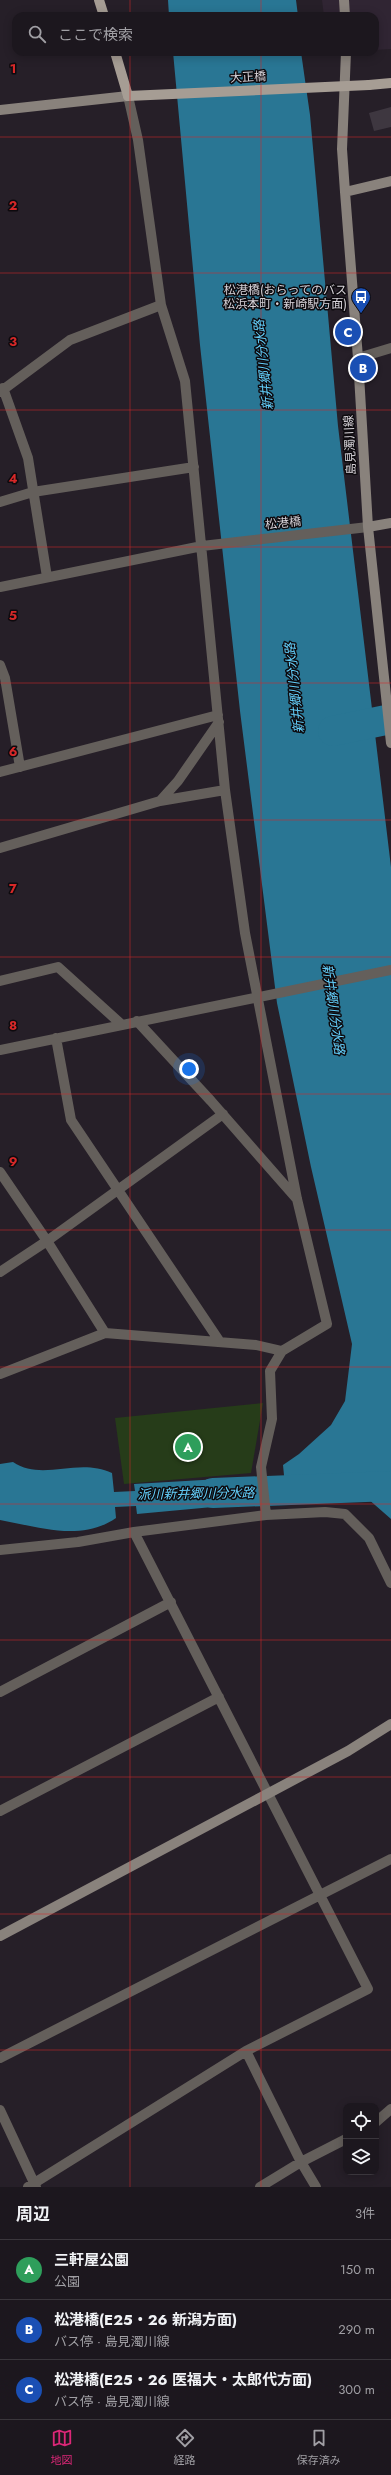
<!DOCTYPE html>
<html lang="ja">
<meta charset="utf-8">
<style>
:root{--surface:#1c171e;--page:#252027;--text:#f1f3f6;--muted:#a09fa4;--line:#3a363c;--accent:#db2777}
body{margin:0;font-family:Jost,"Noto Sans JP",sans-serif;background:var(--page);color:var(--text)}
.controls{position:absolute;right:12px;bottom:12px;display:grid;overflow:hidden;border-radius:8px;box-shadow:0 2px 10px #0003}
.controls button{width:36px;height:36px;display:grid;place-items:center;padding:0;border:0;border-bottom:1px solid var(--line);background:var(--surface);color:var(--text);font:20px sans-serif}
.you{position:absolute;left:189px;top:1069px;width:14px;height:14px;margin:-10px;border:3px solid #fff;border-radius:50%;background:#1a73e8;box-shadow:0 0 0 6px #1a73e833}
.badge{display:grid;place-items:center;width:26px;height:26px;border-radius:50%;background:var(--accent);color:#fff;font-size:13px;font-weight:700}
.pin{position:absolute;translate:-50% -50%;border:2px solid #fff;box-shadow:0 1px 4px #0006}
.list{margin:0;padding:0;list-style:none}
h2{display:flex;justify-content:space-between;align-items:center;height:52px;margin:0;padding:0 16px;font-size:17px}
h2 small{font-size:13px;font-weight:400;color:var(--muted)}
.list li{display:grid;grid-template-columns:26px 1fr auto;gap:12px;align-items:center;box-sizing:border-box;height:60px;padding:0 16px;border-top:1px solid var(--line)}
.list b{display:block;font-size:15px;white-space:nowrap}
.list p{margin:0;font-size:13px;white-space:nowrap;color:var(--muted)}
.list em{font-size:13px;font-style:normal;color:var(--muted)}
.icon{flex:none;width:22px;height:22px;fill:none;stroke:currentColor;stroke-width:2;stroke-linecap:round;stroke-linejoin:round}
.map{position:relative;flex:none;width:391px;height:2187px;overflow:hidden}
.search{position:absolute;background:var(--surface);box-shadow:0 2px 10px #0003;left:12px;right:12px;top:12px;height:44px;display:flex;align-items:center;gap:10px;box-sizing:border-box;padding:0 14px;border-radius:12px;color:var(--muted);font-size:15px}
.sheet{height:232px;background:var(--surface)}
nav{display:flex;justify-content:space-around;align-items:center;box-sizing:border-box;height:56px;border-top:1px solid var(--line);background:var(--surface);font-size:11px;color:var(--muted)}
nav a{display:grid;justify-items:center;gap:2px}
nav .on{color:var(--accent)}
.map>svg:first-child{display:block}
</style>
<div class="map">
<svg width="391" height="2187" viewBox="0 0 391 2187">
<rect width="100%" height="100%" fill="#261f28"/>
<!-- built -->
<path fill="#302533" d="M322 0H391V49L375 50V16H324Z"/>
<!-- green -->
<path fill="#263c19" d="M263 1403 251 1473 124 1484 115 1418Z"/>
<!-- water -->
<path fill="#297694" d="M168 0H296L298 16H169Z
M173 52H301L310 115 338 426 391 867V1519L367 1498 340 1493 286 1496 283 1465 299 1454 331 1425 345 1401 352 1344 311 1167 277 1003 240 711 200 345Z
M13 1462C43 1482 77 1457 112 1473L114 1492 135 1491 134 1484 254 1477 256 1503 137 1514 136 1506 115 1507 116 1518C81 1542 39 1527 0 1520V1464Z"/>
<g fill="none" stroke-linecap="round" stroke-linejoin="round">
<!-- river -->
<path stroke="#297694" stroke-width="30" d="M333 731 391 719
M213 1493 391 1486"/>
</g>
<!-- building -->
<path fill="#3e3740" d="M391 107V127L374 131 369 113Z"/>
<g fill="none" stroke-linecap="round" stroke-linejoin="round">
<!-- street -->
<path stroke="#645f5b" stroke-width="10" d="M128 96 138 140 161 305 185 381 225 790 245 933 297 1199 327 1324 282 1351 270 1371 272 1419 261 1467 266 1515
M358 358 391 348
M3 388 28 458 47 577
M0 392 70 340 161 305
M0 502 33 492 194 467
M0 587 202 546 368 527
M0 665 5 678 20 767
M0 772 218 715
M160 801 225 790
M0 848 160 801 178 781 219 722
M0 981 58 967 121 1024
M137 1021 211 1101 296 1198
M56 1038 71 1120 220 1342
M0 1050 391 970
M0 1172 47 1241 105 1333 256 1345 282 1351
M0 1272 47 1241 223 1114
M0 1374 105 1333
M0 1550 78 1542 134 1532 266 1515 325 1512 345 1514 369 1538 391 1583
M0 1692 171 1602
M0 1811 219 1697
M246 2051 301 2162 316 2187
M0 2058 391 1859
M0 2110 36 2187
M376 2122 391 2109
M28 2187 246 2051 368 1989 134 1532
M260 2187 301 2162 346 2139"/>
<!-- secondary -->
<path stroke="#89827c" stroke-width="10" d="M344 0 345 16
M346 52 342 149 345 192 358 358 368 527 391 743
M0 110 128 96
M345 192 391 181
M368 527 391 523
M0 1936 348 1751 391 1724"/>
<!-- primary -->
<path stroke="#a69d94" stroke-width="10" d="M99 0 104 16
M115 52 128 96
M369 85 391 83"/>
<!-- primary-bridge -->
<path stroke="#a69d94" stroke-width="10" d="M128 96 369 85"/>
</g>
<!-- grid -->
<path fill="none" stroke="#d62828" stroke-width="1" stroke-opacity="0.55" d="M130 0V16M261 0V16M130 52V2187M261 52V2187M0 137H391M0 273H391M0 410H391M0 547H391M0 683H391M0 820H391M0 957H391M0 1094H391M0 1230H391M0 1367H391M0 1504H391M0 1640H391M0 1777H391M0 1914H391M0 2050H391"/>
<!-- icons -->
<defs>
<g id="bus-pin" transform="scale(1)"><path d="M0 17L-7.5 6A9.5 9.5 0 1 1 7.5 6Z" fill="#1a4fb4" stroke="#0d0a0e"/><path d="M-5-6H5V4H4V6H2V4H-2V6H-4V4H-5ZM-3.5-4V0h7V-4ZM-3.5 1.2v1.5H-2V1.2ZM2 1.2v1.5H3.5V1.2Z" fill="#fff"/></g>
</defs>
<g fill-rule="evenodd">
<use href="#bus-pin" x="361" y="297"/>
</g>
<g text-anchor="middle" stroke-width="3" stroke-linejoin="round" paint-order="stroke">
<!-- street labels -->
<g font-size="12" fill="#d7d3d9" stroke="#0d0a0e">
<text transform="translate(248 77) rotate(-3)" y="4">大正橋</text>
<text transform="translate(350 445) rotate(-93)" y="4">島見濁川線</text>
<text transform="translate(283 523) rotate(-6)" y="4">松港橋</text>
</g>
<!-- poi labels -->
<g font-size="12" fill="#d7d3d9" stroke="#0d0a0e" text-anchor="end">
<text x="347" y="294">松港橋(おらってのバス<tspan x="347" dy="14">松浜本町・新崎駅方面)</tspan></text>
</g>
<!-- water labels -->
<g font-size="13" font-style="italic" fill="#64d0fc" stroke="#0d0a0e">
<text transform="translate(263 365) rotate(-96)" y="5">新井郷川分水路</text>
<text transform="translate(294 688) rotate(-96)" y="5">新井郷川分水路</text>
<text transform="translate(334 1009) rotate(82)" y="5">新井郷川分水路</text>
<text transform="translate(196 1493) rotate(-1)" y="5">派川新井郷川分水路</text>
</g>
</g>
<g font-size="13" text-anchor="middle" font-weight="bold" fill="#d62828" stroke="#0d0a0e" stroke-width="3" stroke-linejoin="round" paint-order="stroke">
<text x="13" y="73">1</text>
<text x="13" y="210">2</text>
<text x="13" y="346">3</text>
<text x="13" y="483">4</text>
<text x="13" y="620">5</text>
<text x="13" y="756">6</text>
<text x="13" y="893">7</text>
<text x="13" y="1030">8</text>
<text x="13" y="1166">9</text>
</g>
</svg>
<div class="controls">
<button><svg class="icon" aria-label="locate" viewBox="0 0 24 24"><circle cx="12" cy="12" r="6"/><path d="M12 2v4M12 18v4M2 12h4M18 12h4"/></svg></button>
<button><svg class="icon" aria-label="layers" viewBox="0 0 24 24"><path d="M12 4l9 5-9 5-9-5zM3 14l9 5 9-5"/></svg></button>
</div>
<div class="you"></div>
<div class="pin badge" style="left:188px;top:1447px;background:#2e9e5b">A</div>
<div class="pin badge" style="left:363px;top:368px;background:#1a4fb4">B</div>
<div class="pin badge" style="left:348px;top:332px;background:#1a4fb4">C</div>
<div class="search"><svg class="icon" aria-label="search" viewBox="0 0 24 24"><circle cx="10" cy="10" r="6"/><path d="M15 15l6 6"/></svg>ここで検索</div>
</div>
<section class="sheet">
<h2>周辺<small>3件</small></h2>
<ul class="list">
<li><span class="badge" style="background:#2e9e5b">A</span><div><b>三軒屋公園</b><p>公園</p></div><em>150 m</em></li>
<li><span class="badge" style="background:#1a4fb4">B</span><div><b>松港橋(E25・26 新潟方面)</b><p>バス停 · 島見濁川線</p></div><em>290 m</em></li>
<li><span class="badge" style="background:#1a4fb4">C</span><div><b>松港橋(E25・26 医福大・太郎代方面)</b><p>バス停 · 島見濁川線</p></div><em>300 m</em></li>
</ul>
</section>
<nav>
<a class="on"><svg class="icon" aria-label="map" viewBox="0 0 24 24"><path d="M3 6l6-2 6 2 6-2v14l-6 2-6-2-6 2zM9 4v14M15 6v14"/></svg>地図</a>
<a><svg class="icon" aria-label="directions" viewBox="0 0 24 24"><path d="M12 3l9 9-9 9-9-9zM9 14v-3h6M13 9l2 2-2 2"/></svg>経路</a>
<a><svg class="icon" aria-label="saved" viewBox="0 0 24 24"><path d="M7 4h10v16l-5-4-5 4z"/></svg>保存済み</a>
</nav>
